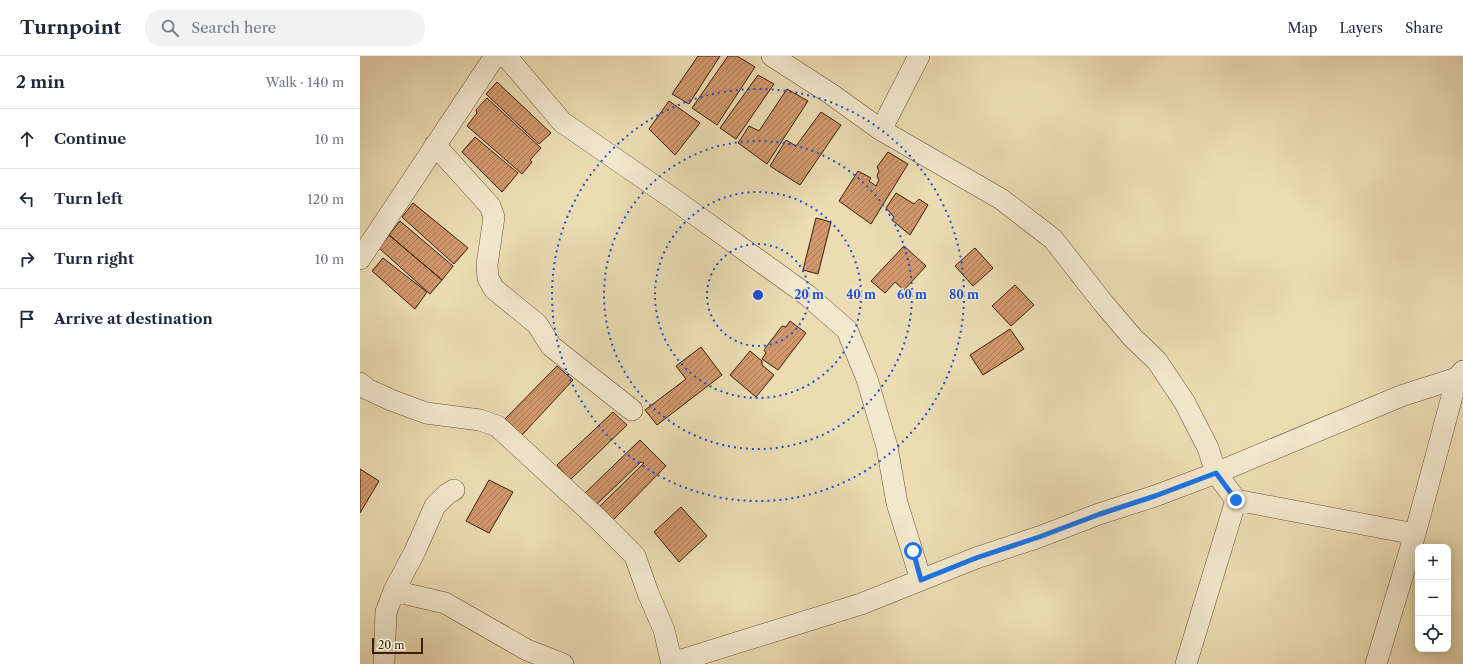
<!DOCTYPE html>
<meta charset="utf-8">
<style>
:root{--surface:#fff;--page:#f2f2f3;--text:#1f2937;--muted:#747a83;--line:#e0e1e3}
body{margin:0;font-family:"Libre Caslon Text",serif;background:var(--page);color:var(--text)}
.controls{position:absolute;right:12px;bottom:12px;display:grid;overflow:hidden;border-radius:8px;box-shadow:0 2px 10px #0003}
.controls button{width:36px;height:36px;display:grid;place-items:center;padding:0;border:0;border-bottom:1px solid var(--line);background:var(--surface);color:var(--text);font:20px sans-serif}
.scale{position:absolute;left:12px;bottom:10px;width:51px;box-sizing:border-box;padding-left:4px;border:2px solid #3d1c09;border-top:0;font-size:11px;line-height:14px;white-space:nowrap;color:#3d1c09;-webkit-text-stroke:3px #f2e8cd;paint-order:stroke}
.stop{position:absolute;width:12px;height:12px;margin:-9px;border:3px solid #1a73e8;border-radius:50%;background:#fff}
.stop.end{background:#1a73e8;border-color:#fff;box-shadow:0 1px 4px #0008}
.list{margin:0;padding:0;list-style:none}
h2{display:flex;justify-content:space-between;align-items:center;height:52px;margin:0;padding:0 16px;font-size:17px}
h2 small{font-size:13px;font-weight:400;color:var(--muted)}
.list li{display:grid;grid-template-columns:26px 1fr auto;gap:12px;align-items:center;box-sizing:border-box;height:60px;padding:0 16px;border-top:1px solid var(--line)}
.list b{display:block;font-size:15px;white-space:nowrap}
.list em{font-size:13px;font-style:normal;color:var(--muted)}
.icon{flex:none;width:22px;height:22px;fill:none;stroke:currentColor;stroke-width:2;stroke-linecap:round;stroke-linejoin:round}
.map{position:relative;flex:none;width:1103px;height:608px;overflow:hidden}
header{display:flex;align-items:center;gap:24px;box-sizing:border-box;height:56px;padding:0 20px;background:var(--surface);border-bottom:1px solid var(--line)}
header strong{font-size:19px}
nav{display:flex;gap:22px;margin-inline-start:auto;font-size:14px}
.search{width:280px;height:36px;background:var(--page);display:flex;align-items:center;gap:10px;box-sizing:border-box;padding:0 14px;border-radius:16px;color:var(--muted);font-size:15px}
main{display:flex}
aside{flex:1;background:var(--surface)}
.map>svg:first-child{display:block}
</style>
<header>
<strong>Turnpoint</strong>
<div class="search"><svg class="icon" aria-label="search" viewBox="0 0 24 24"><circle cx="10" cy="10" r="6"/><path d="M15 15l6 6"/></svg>Search here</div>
<nav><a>Map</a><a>Layers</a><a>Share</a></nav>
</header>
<main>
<aside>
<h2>2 min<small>Walk · 140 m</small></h2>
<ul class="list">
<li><svg class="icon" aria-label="ahead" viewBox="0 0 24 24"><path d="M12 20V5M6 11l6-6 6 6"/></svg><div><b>Continue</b></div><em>10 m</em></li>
<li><svg class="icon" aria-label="left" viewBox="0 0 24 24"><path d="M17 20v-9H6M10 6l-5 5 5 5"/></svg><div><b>Turn left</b></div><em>120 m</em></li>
<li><svg class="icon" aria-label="right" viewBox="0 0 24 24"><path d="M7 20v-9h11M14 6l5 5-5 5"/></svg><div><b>Turn right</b></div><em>10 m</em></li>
<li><svg class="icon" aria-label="arrive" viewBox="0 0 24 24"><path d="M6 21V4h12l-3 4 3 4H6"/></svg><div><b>Arrive at destination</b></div></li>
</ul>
</aside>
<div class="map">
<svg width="1103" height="608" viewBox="0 0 1103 608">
<defs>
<pattern id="building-hatch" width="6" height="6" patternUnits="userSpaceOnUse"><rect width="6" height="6" fill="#d0986c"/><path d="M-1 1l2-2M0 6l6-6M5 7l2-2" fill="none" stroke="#aa7b57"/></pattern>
</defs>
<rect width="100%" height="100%" fill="#ebdcb2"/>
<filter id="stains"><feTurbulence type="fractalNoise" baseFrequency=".005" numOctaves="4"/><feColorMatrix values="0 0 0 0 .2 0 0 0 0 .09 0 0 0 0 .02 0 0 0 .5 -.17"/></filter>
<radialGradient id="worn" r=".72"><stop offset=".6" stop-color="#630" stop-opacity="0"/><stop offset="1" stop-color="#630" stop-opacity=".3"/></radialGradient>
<!-- building -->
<path fill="url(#building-hatch)" stroke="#3d1c09" d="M338 0H360L329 48 312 38Z
M368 0H377L395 11 357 69 332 52Z
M398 19 414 28 376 83 360 72Z
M137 26 191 77 179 88 126 38Z
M427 33 448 45 407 108 378 87 389 70 399 75Z
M127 42 181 92 170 104 172 106 162 118 107 70 117 57 116 54Z
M309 45 340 67 315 99 289 73Z
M461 56 481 69 440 129 410 110 426 84 436 90Z
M115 81 158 117 142 136 102 96Z
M528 96 548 108 511 168 479 145 498 115 511 122 509 125 516 130 519 124 517 120 519 115 517 111Z
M536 137 554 148 559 143 568 149 550 179 532 164 534 161 526 152Z
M53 147 108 192 94 208 42 161Z
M456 162 471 166 458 218 443 214Z
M40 165 93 210 82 224 29 179Z
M29 179 82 224 70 238 19 192Z
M544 190 566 210 544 234 535 226 525 237 511 225Z
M615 192 633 212 613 230 595 210Z
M23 202 67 236 55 253 12 215Z
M655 229 674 249 651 270 632 250Z
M430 265 446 277 418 314 402 303 406 297 404 294 422 270 426 271Z
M650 273 664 293 623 319 610 299Z
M341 291 362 319 297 369 285 354 326 323 316 310Z
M390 295 402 305V309L414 319 396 341 370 319Z
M197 310 213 324 162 379 145 363Z
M253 356 267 369 210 424 197 409Z
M280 384 306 410 252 465 238 452 284 407 281 406 236 449 223 439Z
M0 413 19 425 0 457Z
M129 424 153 436 129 477 106 465Z
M321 451 347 480 319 506 294 476Z"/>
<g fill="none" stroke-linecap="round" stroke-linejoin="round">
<!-- minor casing -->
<g stroke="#684c33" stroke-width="22">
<path id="minor" d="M146 0 202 66 312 142 447 239 487 274 507 323 527 391 537 447 561 524
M412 0 471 38 521 74 641 143 693 183 744 248 773 282 797 305 825 347 848 392 856 417 876 444 1055 478
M521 74 559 0
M75 89 130 150 134 161 127 209 128 222 134 233 177 268 191 290 272 354
M0 203 135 0
M0 327 7 333 31 344 66 357 120 364 137 370 161 392 237 462 275 500 288 537 304 574 312 608
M34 535 85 547 167 594 203 608
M312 607 501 548 616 502 679 481 739 458 795 440 856 417 1041 340 1097 322 1103 315
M24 608 26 556 34 535 55 495 75 450 87 438 94 434
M826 608 876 444
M1016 608 1055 478 1097 322"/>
</g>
<!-- minor -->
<use href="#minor" stroke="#f2e8cd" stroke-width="21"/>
</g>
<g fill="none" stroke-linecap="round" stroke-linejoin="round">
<!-- route -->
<path stroke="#1a73e8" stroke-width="5" d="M553 495 561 524 616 502 679 481 740 458 795 440 856 417 876 444"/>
</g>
<!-- distance rings -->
<g fill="none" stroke="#1d4ed8" stroke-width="2" stroke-dasharray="2 4">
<circle cx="398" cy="239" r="51"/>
<circle cx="398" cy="239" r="103"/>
<circle cx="398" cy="239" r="154"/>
<circle cx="398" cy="239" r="206"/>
</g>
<circle cx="398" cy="239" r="6" fill="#1d4ed8" stroke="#f2e8cd" stroke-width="2"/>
<g font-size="12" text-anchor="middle" font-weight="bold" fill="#1d4ed8" stroke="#f2e8cd" stroke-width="3" stroke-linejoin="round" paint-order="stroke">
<text x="449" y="243">20 m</text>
<text x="501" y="243">40 m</text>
<text x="552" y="243">60 m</text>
<text x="604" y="243">80 m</text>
</g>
<rect width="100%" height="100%" filter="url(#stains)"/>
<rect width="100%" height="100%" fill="url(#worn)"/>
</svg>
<div class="controls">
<button>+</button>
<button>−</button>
<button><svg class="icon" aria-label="locate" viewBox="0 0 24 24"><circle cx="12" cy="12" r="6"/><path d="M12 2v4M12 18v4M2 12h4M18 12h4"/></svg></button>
</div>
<div class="scale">20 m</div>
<div class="stop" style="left:553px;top:495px"></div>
<div class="stop end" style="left:876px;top:444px"></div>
</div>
</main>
